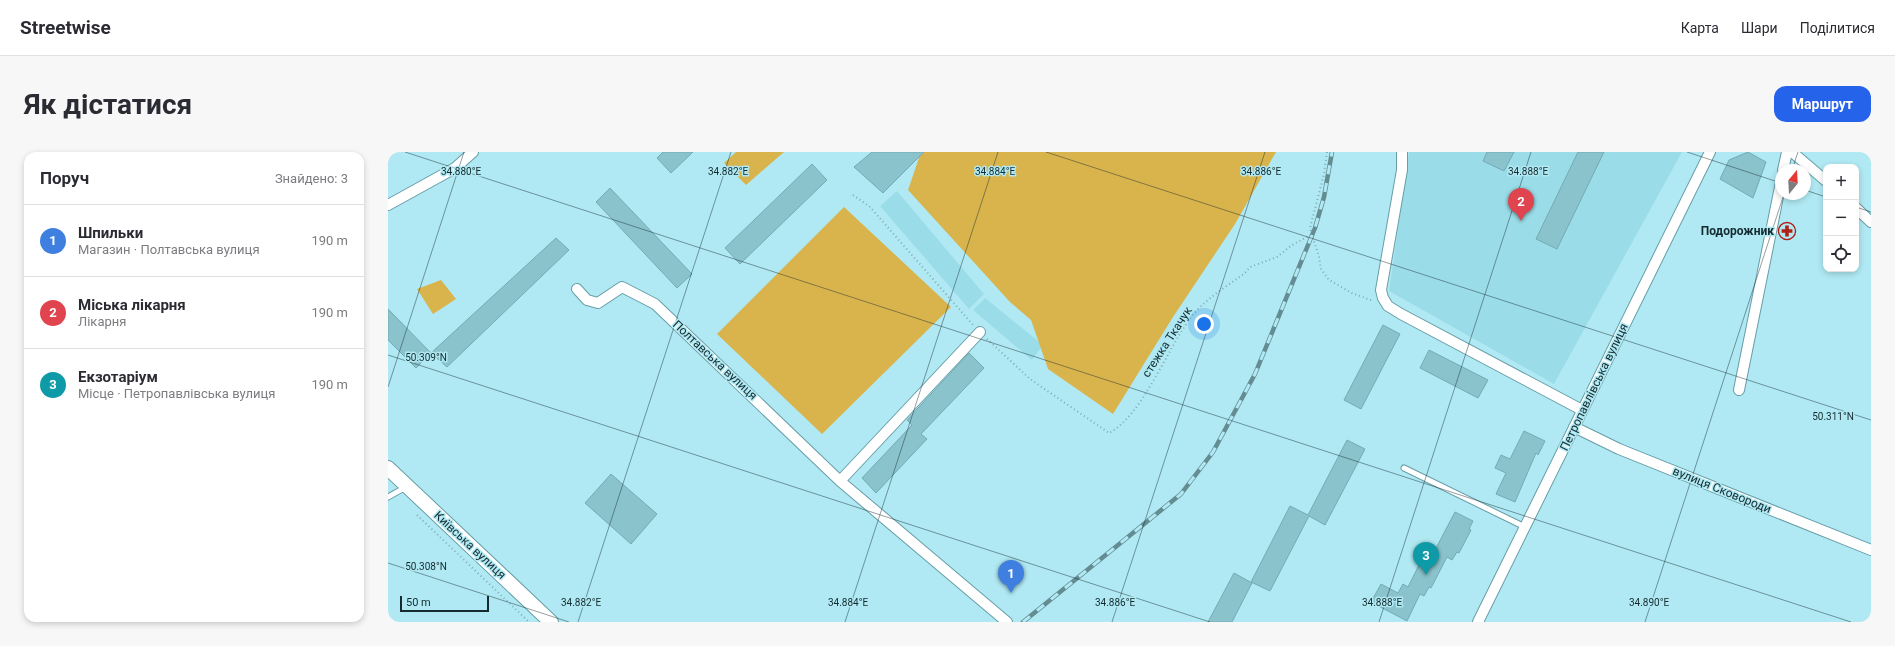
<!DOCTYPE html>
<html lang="uk">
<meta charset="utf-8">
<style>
:root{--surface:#fff;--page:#f7f7f7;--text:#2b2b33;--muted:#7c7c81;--line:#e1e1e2;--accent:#2563eb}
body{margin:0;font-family:Roboto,sans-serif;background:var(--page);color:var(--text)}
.controls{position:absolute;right:12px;top:12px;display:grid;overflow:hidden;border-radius:8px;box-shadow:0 2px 6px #0003}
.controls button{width:36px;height:36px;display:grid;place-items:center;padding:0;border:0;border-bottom:1px solid var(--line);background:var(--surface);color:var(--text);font:20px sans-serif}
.compass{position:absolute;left:1387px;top:12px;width:36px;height:36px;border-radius:50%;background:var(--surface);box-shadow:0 2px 6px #0003;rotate:18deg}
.scale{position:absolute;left:12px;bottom:10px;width:89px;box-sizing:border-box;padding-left:4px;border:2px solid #142b2f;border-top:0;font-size:11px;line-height:14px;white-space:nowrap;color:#142b2f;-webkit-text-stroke:3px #b0e9f3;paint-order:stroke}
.you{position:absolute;left:816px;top:172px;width:14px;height:14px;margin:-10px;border:3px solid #fff;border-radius:50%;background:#1a73e8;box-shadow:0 0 0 6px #1a73e833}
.badge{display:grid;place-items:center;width:26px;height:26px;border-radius:50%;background:var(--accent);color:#fff;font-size:13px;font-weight:700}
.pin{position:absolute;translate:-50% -33px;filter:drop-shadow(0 1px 2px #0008)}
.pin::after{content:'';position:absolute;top:21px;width:14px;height:12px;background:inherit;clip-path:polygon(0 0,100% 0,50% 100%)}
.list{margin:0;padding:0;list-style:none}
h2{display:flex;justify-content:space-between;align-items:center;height:52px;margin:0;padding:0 16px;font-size:17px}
h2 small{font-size:13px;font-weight:400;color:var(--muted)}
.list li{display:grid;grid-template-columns:26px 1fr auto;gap:12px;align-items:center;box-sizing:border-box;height:72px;padding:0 16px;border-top:1px solid var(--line)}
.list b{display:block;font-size:15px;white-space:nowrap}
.list p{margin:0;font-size:13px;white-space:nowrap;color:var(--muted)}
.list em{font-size:13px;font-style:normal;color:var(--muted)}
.icon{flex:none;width:22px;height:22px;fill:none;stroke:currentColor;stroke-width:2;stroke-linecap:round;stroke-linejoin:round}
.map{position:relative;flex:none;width:1483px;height:470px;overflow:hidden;border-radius:12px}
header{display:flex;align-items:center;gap:24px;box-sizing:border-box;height:56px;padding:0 20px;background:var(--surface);border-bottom:1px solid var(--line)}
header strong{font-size:19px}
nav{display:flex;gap:22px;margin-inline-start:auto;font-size:14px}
.intro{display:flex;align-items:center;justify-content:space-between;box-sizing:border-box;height:96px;padding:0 24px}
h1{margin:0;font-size:28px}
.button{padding:10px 18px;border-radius:12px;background:var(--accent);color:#fff;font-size:14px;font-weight:700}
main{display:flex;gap:24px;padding:0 24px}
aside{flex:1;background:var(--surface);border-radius:12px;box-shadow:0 2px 6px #0003}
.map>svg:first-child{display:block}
</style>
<header>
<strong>Streetwise</strong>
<nav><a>Карта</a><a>Шари</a><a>Поділитися</a></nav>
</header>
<div class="intro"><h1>Як дістатися</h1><a class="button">Маршрут</a></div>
<main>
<aside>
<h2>Поруч<small>Знайдено: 3</small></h2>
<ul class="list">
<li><span class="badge" style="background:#3f7fe0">1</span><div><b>Шпильки</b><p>Магазин · Полтавська вулиця</p></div><em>190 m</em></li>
<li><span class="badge" style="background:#e0444e">2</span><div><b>Міська лікарня</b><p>Лікарня</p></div><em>190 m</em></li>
<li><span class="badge" style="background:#0f9aa8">3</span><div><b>Екзотаріум</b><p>Місце · Петропавлівська вулиця</p></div><em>190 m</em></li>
</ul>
</aside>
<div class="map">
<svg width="1483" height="470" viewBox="0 0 1483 470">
<rect width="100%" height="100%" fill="#b0e9f3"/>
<!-- built -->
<path fill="#9adde9" d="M1021 0H1294L1166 232 1001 139Z
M509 39 596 142 581 157 492 54Z
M597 146 655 193 644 208 585 158Z"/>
<!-- green -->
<path fill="#d9b44c" d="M348 0H396L358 33 336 11Z
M533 0H888L847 72 785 165 725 262 660 217 643 168 622 150 520 38Z
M456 55 563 155 434 282 329 182Z
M53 128 68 147 45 162 29 137Z"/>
<!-- building -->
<path fill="#8bc3cc" stroke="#73abb4" d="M275 0H305L283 21 269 6Z
M484 0H536L495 41 466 15Z
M1099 0H1126L1116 19 1095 9Z
M1190 0H1216L1169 97 1148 87Z
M1360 0 1378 10 1365 46 1332 27 1341 8Z
M424 12 439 28 352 112 337 96Z
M222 36 304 122 289 136 208 50Z
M168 86 181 98 59 215 43 201Z
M0 157 43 201 28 216 0 188Z
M995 173 1012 182 973 257 956 248Z
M1041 198 1100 228 1090 246 1032 216Z
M581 201 596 216 533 282 539 287 488 341 474 326 524 273 519 268Z
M1136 279 1157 289 1150 303 1148 301 1127 350 1108 342 1118 321 1107 316 1113 303 1122 307Z
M959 288 977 297 937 373 921 364 882 439 863 430 902 354 920 363Z
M223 322 269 362 243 392 197 351Z
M1067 360 1085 369 1081 377 1083 378 1071 401 1069 400 1064 408 1059 405 1043 436 1041 435 1036 444 1032 442 1019 469 983 450 993 432 1010 441 1015 432 1020 435 1040 395 1047 398Z
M846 421 864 431 844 470H820Z"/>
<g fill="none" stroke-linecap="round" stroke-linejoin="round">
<!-- lane casing -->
<g stroke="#669ea7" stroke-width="7">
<path id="lane" d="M1016 316 1137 375
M0 345 18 335"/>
</g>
<!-- street casing -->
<g stroke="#669ea7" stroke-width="12">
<path id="street" d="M1014 0V18L993 138 995 146 1000 154 1013 162 1194 258
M1404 0 1438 29
M1395 18 1399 0
M0 53 67 16 85 0
M1468 56 1483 70
M189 137 199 148 210 151 234 135 267 152 452 329 619 470
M1351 238 1393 30
M1186 275 1231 297 1483 398
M452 329 592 180
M1090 470 1322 0"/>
</g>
<!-- secondary casing -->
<g stroke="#669ea7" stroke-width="16">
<path id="secondary" d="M0 316 163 470"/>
</g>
<!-- path -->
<path stroke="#7eacb4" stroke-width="2" stroke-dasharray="1 3" stroke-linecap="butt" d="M939 0 936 22 922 76 931 105 933 117 941 128 964 141 985 149
M465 43 482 55 585 173
M599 187 642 227 721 281C753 265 779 198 801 168 815 148 838 135 857 121L862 115 889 105 904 93 923 83
M29 363 141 470"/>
<!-- lane -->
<use href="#lane" stroke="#fff" stroke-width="5"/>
<!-- street -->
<use href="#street" stroke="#fff" stroke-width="10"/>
<!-- secondary -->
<use href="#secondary" stroke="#fff" stroke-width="14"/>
<!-- rail casing -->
<g stroke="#648c93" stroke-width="4.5">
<path id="rail" d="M635 470 793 342 825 300 867 222 927 76 936 45 944 0"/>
</g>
<!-- rail -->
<use href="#rail" stroke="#b0e9f3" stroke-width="3" stroke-dasharray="9" stroke-linecap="butt"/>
</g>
<!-- ticks -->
<path fill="none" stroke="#142b2f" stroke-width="1" stroke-opacity="0.45" d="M17 0 1463 470M658 0 1483 268M1299 0 1393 31M1404 18 1410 0M1417 38 1438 45M1468 55 1483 60M0 203 822 470M0 235 76 0M0 411 181 470M190 470 343 0M457 470 610 0M724 470 877 0M991 470 1143 0M1257 470 1396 42"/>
<!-- icons -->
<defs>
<g id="pharmacy-ring" transform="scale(0.9)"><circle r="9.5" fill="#b0e9f3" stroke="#b02016" stroke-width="1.5"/><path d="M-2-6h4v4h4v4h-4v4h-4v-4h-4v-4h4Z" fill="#b02016"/></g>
</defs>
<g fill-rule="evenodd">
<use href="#pharmacy-ring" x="1399" y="79"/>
</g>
<g text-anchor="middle" stroke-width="3" stroke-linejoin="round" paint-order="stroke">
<!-- poi labels -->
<g font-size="12" font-weight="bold" fill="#142b2f" stroke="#b0e9f3" text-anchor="end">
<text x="1386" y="83">Подорожник</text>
</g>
<!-- street labels -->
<g font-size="12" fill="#142b2f" stroke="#b0e9f3">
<text transform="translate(779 190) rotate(-57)" y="4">стежка Ткачук</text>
<text transform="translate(327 208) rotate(43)" y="4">Полтавська вулиця</text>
<text transform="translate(1206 235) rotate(-64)" y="4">Петропавлівська вулиця</text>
<text transform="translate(1334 338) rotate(22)" y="4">вулиця Сковороди</text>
<text transform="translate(82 393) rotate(43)" y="4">Київська вулиця</text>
</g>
</g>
<g font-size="10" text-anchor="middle" fill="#142b2f" stroke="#b0e9f3" stroke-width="3" stroke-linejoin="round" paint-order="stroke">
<text x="73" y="23">34.880°E</text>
<text x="340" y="23">34.882°E</text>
<text x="607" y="23">34.884°E</text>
<text x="873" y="23">34.886°E</text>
<text x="1140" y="23">34.888°E</text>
<text x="38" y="209">50.309°N</text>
<text x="1445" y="268">50.311°N</text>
<text x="38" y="418">50.308°N</text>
<text x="193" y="454">34.882°E</text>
<text x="460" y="454">34.884°E</text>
<text x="727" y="454">34.886°E</text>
<text x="994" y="454">34.888°E</text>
<text x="1261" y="454">34.890°E</text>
</g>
</svg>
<div class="controls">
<button>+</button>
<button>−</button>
<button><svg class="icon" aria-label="locate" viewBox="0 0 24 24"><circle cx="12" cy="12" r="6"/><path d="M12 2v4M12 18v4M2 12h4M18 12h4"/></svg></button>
</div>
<svg class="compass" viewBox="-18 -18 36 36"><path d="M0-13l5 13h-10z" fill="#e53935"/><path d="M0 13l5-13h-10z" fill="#7c7c81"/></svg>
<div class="scale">50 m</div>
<div class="you"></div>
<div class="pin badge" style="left:623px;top:441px;background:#3f7fe0">1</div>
<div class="pin badge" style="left:1133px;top:69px;background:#e0444e">2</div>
<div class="pin badge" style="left:1038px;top:423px;background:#0f9aa8">3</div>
</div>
</main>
